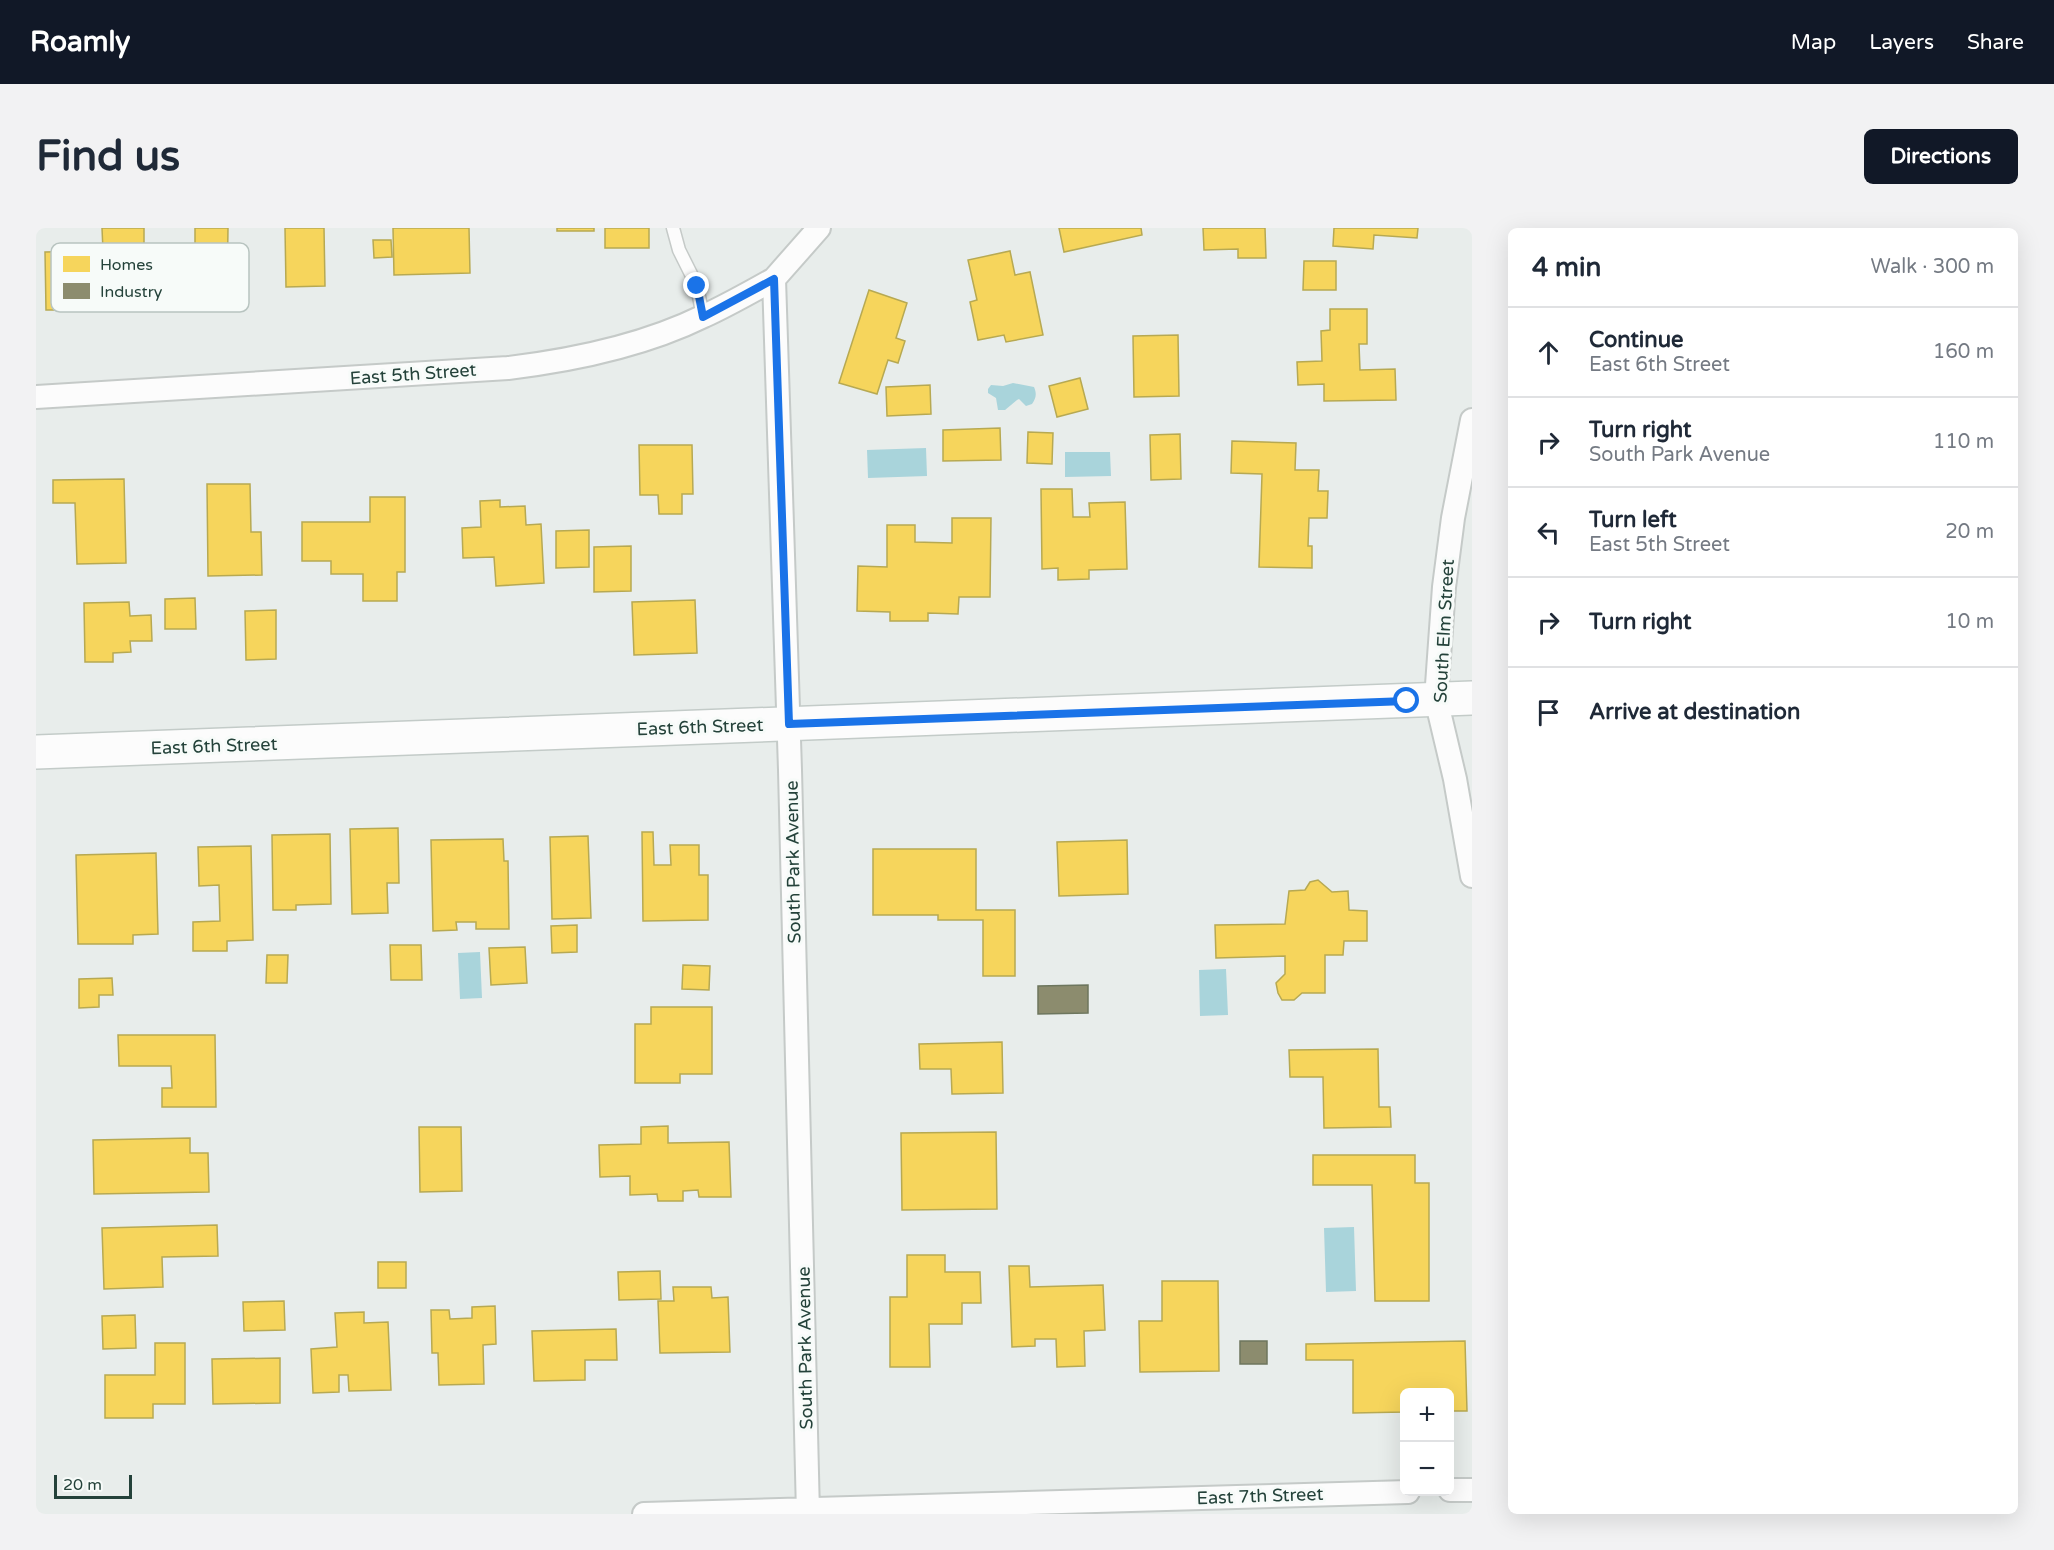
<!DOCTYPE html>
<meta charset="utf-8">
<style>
:root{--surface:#fff;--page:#f2f2f3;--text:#1f2937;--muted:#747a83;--line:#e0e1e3;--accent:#111827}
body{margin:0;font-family:"Varela Round",sans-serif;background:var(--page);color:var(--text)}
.controls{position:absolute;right:18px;bottom:18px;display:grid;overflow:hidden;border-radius:9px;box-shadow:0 6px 24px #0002}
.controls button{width:54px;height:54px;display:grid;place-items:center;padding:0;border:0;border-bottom:2px solid var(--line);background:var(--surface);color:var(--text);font:30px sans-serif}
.scale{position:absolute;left:18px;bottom:15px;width:78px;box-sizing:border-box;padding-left:6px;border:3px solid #24423a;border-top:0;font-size:16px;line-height:21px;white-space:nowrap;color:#24423a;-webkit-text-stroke:4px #f7fbf9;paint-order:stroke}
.stop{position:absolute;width:18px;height:18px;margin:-14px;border:4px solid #1a73e8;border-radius:50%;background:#fff}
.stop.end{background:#1a73e8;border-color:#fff;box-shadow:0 2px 6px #0008}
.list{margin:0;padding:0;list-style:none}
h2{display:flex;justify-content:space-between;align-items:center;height:78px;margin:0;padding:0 24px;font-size:26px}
h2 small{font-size:20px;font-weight:400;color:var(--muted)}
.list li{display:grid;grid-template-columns:39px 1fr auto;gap:18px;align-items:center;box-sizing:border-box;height:90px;padding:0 24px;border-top:2px solid var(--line)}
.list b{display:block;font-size:22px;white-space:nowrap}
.list p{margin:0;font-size:20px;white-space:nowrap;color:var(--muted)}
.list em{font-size:20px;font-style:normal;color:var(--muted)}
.icon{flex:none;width:33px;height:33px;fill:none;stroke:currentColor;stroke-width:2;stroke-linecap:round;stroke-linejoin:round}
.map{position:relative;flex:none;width:1436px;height:1286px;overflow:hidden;border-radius:9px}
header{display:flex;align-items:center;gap:36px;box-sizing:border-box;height:84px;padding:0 30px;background:var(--accent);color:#fff}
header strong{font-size:28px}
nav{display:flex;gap:33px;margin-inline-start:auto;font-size:21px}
.intro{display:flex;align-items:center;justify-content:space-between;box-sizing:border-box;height:144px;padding:0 36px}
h1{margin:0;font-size:42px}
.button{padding:15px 27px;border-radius:9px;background:var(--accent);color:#fff;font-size:21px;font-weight:700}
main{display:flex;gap:36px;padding:0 36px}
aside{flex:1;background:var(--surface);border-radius:9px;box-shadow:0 6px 24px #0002}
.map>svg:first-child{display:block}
</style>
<header>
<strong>Roamly</strong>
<nav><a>Map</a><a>Layers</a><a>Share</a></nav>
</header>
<div class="intro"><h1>Find us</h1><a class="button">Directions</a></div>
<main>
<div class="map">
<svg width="1436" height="1286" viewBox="0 0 1436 1286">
<rect width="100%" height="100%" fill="#e8edeb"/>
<!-- water -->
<path fill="#a9d4db" d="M977 155 998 159C1001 166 1000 170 996 176L990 178 983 171 981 172 969 182H962L960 170 952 165V161L955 157 967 158Z
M890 220 891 248 832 250 831 222Z
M1029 224H1074L1075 248 1029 249Z
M444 724 446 770 424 771 422 725Z
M1190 741 1192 787 1164 788 1163 742Z
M1318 999 1320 1063 1290 1064 1288 1000Z"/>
<!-- homes -->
<path fill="#f6d55c" stroke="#b7a952" stroke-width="1.5" d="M66 0H108V55H86V66L45 67 46 82H10L9 24 67 23Z
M159 0H192L191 68H159Z
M249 0H288L289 58 250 59Z
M357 0H433L434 45 358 47Z
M521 0H558V3H521Z
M569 0H613V20H569Z
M1023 0H1105L1106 7 1028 24Z
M1167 0H1229L1230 30H1202V21L1168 22Z
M1298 0H1382L1381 10 1338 7 1337 21 1297 18Z
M337 12H355L356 29 338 30Z
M974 23 979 47 994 44 1007 107 970 114 968 107 942 112 934 74 941 72 932 32Z
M1268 33H1300V62H1267Z
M833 62 871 75 860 110 869 113 862 135 852 132 841 166 803 155Z
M1294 81H1331V116H1323L1324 142 1359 141 1360 172 1288 173V156L1262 157 1261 134 1286 133 1285 103 1294 102Z
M1142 107 1143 168 1098 169 1097 108Z
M1044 150 1052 181 1021 189 1013 158Z
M894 157 895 186 851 188 850 159Z
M964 200 965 232 907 233V202Z
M992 204 1017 205 1016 236 991 235Z
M1144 206 1145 251 1115 252 1114 207Z
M1196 213 1260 215 1259 242H1283L1282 263H1292L1291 290H1273L1272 318H1276V340L1223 339 1226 246 1195 245Z
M603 217H656L657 266H646V286H623L622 267H604Z
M88 251 90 335 41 336 39 275H17V252Z
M171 256H214L215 304H225L226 347 172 348Z
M1005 261H1036L1037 289H1054L1053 275 1089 274 1091 341 1053 342V351L1022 352V340L1006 341Z
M334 269H369V344H361V373H327V346H295V333H266V294H334Z
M464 272V279L489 278 490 297 505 296 508 355 460 358 458 329 427 330 426 300 445 299 444 273Z
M916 290H955L954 369H923L922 386 892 385V393H854V384L821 383 822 338 851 339V297H879V314L916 315Z
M553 302V339L520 340V303Z
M595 318V363L558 364V319Z
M159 370 160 401H129V371Z
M659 372 661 425 598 427 596 374Z
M93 374 94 388 115 387 116 413H94L95 424 77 425V434H49L48 375Z
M240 382V431L210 432 209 383Z
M362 600 363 655H351L352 685 316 686 314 601Z
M606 604H617L618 637H635L634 617H663V647H672V692L607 693Z
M294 606 295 676 260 677V682H237L236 607Z
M552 608 555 690 516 691 514 609Z
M467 611 468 633H472L473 701H440V694H420L421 702 397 703 395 612Z
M1091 612 1092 666 1023 668 1021 614Z
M215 618 217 712 191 713V723H157V694L184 693 183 657 163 658 162 619Z
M837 621H940V682H979V748H947V692H902V687H837Z
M120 625 122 706 97 707V716H42L40 627Z
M1282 652 1296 664 1312 663 1313 682 1331 683V713H1308L1307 727H1289V765H1266L1258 772H1246L1242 765 1240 755 1249 746V728L1180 730 1179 697 1249 696 1253 663 1269 662 1274 654Z
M541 697V724L516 725 515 698Z
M354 717H385L386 752H355Z
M489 719 491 755 455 757 453 720Z
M231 727H252L251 755H230Z
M647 737 674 738 673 762 646 761Z
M76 750 77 767H63V779L43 780V751Z
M615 779H676V846H644V855H599V796H615Z
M82 807H179L180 879H126V860H136L135 838H83Z
M966 814 967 865 916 866 915 841H884L883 816Z
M1342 821 1343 879H1354L1355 899 1288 900 1287 849H1254L1253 822Z
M632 898V915L693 914 695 969H663L662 962 647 963V973H622L621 966 594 967V948L564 949 563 917 605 916V899Z
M383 899H425L426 963 384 964Z
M960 904 961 981 866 982 865 905Z
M154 910V925H172L173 964 58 966 57 912Z
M1277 927H1379V955H1393V1073H1339L1336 957H1277Z
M181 997 182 1028 126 1029 127 1059 68 1061 66 1000Z
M871 1027H909V1044H944L945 1075H926V1096H893L894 1139H854V1069H871Z
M342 1034H370V1060H342Z
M973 1038H993L994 1059 1067 1057 1069 1102 1048 1103 1049 1138 1021 1139 1020 1111H999V1118L976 1119Z
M624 1043 625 1071 583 1072 582 1044Z
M1126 1053H1182L1183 1143 1104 1144 1103 1093H1126Z
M637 1059H675L676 1070 692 1069 694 1124 624 1125 622 1073H638Z
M248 1073 249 1102 208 1103 207 1074Z
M459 1078 460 1116 447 1117 448 1156 403 1157 402 1125H396L395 1082H413L414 1091 436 1090V1079Z
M328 1084V1095L352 1094 355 1162 313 1163 312 1147H303V1164L277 1165 275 1121 301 1119 299 1085Z
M99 1087 100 1120 67 1121 66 1088Z
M580 1101 581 1132H549V1152L498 1153 496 1103Z
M1429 1113 1431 1183H1414V1164H1368V1184L1317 1185V1132H1270V1116Z
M119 1115H149V1176H117V1190H69V1147H119Z
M244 1130V1175L177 1176 176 1131Z"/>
<!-- industry -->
<path fill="#8c8c6e" stroke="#6d765e" stroke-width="1.5" d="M1052 757V785L1002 786V758Z
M1204 1113H1231V1136H1204Z"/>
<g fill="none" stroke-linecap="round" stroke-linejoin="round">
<!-- lane casing -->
<g stroke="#c5cac8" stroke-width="15">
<path id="lane" d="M637 0 643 22 661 58 667 89"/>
</g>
<!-- street casing -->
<g stroke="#c5cac8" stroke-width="26">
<path id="street" d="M0 169 472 140C539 132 607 118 668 88 692 77 715 64 738 51
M1436 192 1417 290 1408 359 1400 471 1419 551 1436 648
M1414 1262H1436
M608 1286 1372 1264
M772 1286 754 542 738 51 783 0"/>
</g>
<!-- secondary casing -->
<g stroke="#c3cbc8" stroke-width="36">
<path id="secondary" d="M0 524 1436 470"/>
</g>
<!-- lane -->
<use href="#lane" stroke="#fcfcfc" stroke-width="12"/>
<!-- street -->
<use href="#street" stroke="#fcfcfc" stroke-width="22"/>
<!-- secondary -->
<use href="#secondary" stroke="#fcfcfc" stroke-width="33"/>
</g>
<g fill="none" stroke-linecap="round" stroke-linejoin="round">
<!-- route -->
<path stroke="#1a73e8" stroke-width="8" d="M661 58 667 89 738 51 753 496 1371 473"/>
</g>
<g text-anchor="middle" stroke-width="6" stroke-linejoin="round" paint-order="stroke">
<!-- street labels -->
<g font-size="18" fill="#24423a" stroke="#f7fbf9">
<text transform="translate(377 146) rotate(-4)" y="6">East 5th Street</text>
<text transform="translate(1408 403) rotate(-87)" y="6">South Elm Street</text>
<text transform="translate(664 499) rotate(-2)" y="6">East 6th Street</text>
<text transform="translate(178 518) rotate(-2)" y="6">East 6th Street</text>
<text transform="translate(757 634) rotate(-91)" y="6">South Park Avenue</text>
<text transform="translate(769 1120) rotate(-91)" y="6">South Park Avenue</text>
<text transform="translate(1224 1268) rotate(-2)" y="6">East 7th Street</text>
</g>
</g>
<!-- legend -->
<rect x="15" y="15" width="198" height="69" rx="9" fill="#f7fbf9" stroke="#b8c4c0" stroke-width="1.5"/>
<rect x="27" y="28" width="27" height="16" fill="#f6d55c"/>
<rect x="27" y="55" width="27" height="16" fill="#8c8c6e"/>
<g font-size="16" fill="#24423a">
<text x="64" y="42">Homes</text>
<text x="64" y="69">Industry</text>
</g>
</svg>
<div class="controls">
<button>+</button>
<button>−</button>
</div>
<div class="scale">20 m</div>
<div class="stop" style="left:1371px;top:473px"></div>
<div class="stop end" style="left:661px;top:58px"></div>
</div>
<aside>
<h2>4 min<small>Walk · 300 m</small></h2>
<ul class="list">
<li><svg class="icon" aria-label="ahead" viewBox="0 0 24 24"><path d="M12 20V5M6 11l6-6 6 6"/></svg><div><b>Continue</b><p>East 6th Street</p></div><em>160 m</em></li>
<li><svg class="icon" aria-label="right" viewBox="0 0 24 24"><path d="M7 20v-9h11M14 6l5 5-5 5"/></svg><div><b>Turn right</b><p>South Park Avenue</p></div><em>110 m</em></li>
<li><svg class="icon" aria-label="left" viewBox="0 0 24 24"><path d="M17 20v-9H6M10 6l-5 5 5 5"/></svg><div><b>Turn left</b><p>East 5th Street</p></div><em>20 m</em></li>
<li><svg class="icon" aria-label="right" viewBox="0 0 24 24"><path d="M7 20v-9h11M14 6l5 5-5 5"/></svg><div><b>Turn right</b></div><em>10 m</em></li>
<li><svg class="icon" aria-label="arrive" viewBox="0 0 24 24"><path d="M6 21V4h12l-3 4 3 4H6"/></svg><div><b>Arrive at destination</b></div></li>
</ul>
</aside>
</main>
